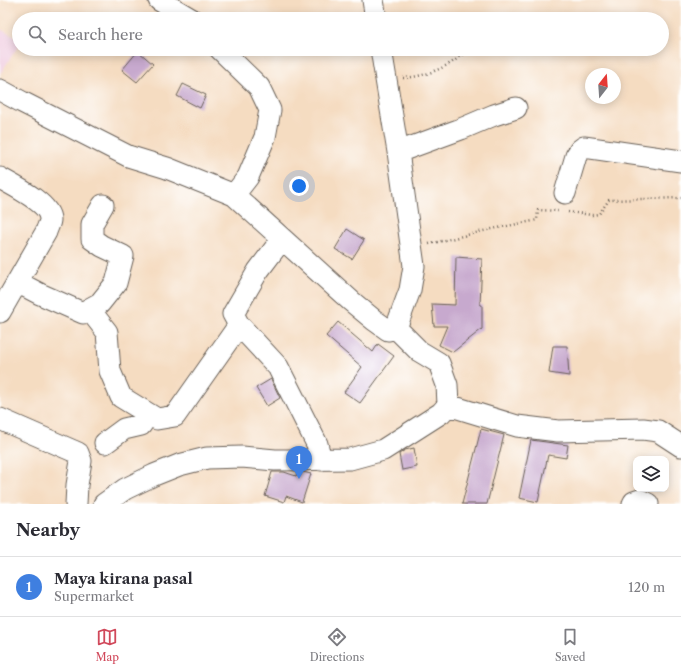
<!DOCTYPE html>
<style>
:root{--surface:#fff;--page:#f2f2f3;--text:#2b2b33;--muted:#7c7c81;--line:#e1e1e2;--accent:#d1495b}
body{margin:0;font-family:"Libre Caslon Text",serif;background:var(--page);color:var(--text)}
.controls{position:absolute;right:12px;bottom:12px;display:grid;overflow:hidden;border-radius:8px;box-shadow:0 2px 10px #0003}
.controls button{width:36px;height:36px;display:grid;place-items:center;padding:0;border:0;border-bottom:1px solid var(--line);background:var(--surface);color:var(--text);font:20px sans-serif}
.compass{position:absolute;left:585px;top:68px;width:36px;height:36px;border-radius:50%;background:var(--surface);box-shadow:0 2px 10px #0003;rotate:17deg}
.you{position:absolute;left:299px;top:186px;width:14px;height:14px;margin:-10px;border:3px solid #fff;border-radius:50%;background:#1a73e8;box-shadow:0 0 0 6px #1a73e833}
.badge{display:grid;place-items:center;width:26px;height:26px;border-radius:50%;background:var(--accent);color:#fff;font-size:13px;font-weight:700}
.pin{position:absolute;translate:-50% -33px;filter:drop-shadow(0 1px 2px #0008)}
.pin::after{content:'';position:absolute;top:21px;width:14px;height:12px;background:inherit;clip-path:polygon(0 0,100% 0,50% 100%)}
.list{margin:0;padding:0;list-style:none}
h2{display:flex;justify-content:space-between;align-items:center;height:52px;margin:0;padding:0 16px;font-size:17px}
h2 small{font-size:13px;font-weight:400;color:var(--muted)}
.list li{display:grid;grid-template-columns:26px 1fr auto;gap:12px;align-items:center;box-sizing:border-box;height:60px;padding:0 16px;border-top:1px solid var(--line)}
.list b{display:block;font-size:15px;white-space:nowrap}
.list p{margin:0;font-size:13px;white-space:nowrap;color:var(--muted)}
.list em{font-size:13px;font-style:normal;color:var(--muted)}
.icon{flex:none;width:22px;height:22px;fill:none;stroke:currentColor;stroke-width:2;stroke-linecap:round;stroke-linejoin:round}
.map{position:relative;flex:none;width:681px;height:504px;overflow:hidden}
.search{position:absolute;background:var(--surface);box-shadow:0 2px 10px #0003;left:12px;right:12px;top:12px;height:44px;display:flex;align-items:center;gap:10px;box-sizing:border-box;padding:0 14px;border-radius:22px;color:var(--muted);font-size:15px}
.sheet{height:112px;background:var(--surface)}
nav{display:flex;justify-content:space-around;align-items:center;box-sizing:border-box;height:56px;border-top:1px solid var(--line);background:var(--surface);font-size:11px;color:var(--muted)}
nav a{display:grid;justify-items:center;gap:2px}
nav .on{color:var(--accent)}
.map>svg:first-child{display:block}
</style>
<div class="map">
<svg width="681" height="504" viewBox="0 0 681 504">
<rect width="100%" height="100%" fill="#fff"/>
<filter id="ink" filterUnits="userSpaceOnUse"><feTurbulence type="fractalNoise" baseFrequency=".025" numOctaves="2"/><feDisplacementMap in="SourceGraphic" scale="8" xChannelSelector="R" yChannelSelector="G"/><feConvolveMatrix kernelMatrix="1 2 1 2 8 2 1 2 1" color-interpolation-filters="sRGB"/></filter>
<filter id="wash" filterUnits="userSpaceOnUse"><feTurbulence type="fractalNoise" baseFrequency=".012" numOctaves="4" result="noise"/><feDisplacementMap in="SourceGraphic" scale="16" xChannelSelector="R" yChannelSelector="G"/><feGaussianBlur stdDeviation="0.9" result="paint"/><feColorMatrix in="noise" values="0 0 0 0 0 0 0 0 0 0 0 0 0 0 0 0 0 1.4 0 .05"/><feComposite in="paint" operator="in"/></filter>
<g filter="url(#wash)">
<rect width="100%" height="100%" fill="#f5dcc1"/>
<!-- built -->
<path fill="#f1d0e2" d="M0 29 19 39V45L0 74Z"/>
<g id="blocks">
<!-- building -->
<path fill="#c7a9ce" d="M138 51 153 64 137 82 122 70Z
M183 84 206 95 200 108 177 96Z
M347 229 364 240 352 259 335 249Z
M456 257 482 259 480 305H482V329L453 352 439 345 447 326H434L432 304 455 305Z
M338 322 373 352 378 344 394 356 360 403 344 392 362 367 326 336Z
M553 346H567L569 376 549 373Z
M271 379 280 398 267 406 256 388Z
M481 429 504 435 487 504H462Z
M531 440 568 445 566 458 548 455 538 502 519 498Z
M414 448 417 467 402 470 399 454 405 450Z
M272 472H284L296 476 298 472H303L311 474 302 502 286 496 284 502 265 496Z"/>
</g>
</g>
<g filter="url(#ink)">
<use href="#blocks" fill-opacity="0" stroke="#685f56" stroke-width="1"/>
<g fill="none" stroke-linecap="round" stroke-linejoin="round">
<!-- minor casing -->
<g stroke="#685f56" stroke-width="23">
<path id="minor" d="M159 0 191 19
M373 0 376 19
M220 49 259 87 270 110 265 137 248 177 234 195
M381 49 398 152 414 266 410 290 396 328
M0 90 22 102 128 156 167 168 234 195 351 301 374 320 388 330 396 328 419 351 439 363 447 385 448 405 441 413 383 450 350 459 275 460 242 457 207 458 179 465 154 475 125 489 104 504
M398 152 461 129 494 115 516 108
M0 178C12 185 51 204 50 220 50 223 47 228 46 232L0 312
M565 193 576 156 580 150 584 147 681 161
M282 239 258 271 233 314 239 325 278 367 317 444 321 460
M17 282 40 294 83 313 89 309 100 303 116 283 123 256 102 246 92 239V224L103 205
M89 309 107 332 110 371 121 397 157 419 175 416 239 325
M448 405 517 426 558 431 643 429 658 431 681 446
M0 419 78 453 81 461 77 485 76 504
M105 443 124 429 141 425 148 414
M633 504 634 502 640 500 648 504"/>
</g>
<!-- path -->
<path stroke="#685f56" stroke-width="2.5" stroke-dasharray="1 3" stroke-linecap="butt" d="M403 78C422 77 441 70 457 59 461 56 465 52 469 49
M568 212 592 215 599 214 609 200 681 198
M429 244 492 229 533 221 537 220 538 210 558 211"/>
<!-- minor -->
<use href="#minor" stroke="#fff" stroke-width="21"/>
</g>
</g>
</svg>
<div class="controls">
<button><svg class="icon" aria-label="layers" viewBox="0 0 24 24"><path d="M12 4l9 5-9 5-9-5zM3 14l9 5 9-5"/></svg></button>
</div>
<svg class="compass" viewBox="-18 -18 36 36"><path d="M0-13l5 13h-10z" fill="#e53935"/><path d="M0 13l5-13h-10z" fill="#7c7c81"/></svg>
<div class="you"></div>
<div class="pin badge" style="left:299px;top:479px;background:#3f7fe0">1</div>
<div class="search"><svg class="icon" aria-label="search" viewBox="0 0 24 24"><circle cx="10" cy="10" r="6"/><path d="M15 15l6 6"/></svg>Search here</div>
</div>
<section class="sheet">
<h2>Nearby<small></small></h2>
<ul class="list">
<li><span class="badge" style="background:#3f7fe0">1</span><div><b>Maya kirana pasal</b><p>Supermarket</p></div><em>120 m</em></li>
</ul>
</section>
<nav>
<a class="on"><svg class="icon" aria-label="map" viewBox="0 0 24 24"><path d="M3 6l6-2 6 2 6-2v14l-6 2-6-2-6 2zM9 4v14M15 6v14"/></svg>Map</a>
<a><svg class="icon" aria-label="directions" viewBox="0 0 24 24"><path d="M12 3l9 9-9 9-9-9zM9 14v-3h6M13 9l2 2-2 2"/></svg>Directions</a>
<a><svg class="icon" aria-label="saved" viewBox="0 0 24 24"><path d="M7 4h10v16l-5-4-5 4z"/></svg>Saved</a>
</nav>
